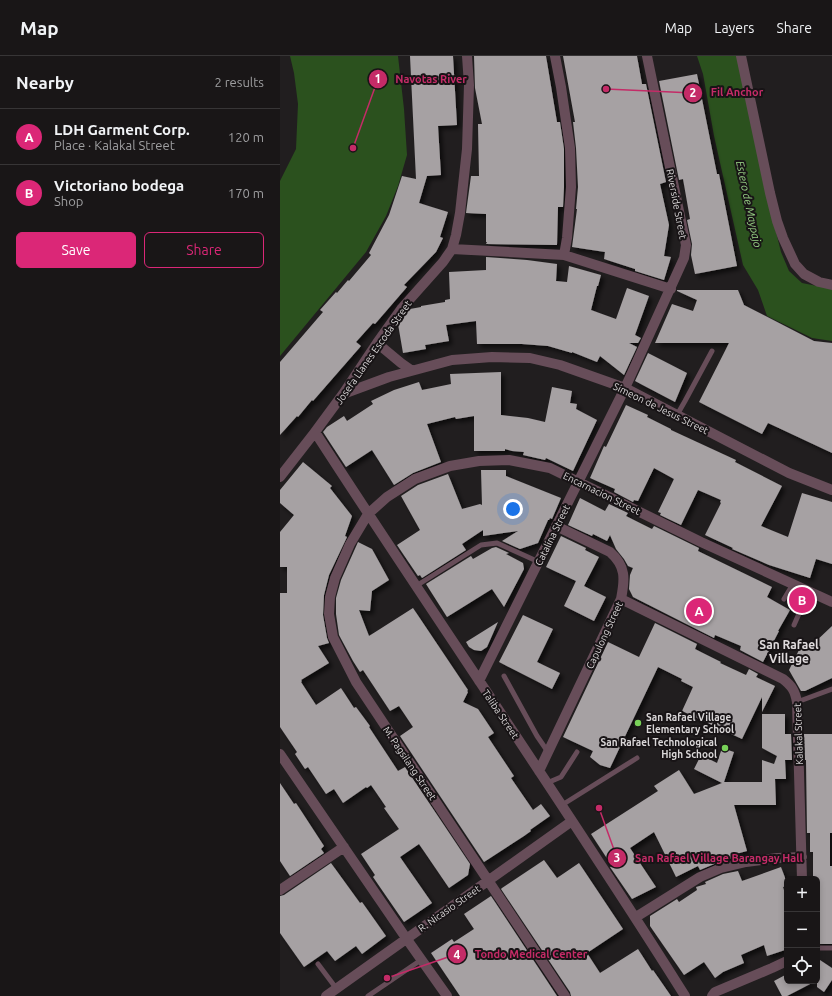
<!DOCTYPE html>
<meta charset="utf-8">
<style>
:root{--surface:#191617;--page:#262324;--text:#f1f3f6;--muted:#9f9fa1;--line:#373536;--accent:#db2777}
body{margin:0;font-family:Ubuntu,sans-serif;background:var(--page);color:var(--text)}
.controls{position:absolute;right:12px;bottom:12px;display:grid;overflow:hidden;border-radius:6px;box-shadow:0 2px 6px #0003}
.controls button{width:36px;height:36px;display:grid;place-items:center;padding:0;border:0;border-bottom:1px solid var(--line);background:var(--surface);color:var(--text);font:20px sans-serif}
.you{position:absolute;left:233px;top:453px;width:14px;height:14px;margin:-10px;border:3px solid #fff;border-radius:50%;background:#1a73e8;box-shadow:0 0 0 6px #1a73e833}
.badge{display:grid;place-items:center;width:26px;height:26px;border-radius:50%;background:var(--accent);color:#fff;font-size:13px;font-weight:700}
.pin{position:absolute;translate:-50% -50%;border:2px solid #fff;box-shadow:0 1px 4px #0006}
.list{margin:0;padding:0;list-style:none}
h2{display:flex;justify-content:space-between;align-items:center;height:52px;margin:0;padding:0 16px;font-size:17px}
h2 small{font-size:13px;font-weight:400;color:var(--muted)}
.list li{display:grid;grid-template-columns:26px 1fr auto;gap:12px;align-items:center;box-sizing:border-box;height:56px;padding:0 16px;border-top:1px solid var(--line)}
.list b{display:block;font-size:15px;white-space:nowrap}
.list p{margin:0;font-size:13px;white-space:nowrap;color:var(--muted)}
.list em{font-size:13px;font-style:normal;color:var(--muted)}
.actions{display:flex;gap:8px;padding:12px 16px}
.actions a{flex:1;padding:9px 0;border:1px solid var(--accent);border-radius:6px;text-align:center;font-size:14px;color:var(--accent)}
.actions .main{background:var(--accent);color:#fff}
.icon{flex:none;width:22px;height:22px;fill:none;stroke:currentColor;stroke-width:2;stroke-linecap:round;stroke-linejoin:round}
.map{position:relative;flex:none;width:552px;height:940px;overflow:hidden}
header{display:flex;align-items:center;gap:24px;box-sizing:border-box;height:56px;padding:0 20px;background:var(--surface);border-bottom:1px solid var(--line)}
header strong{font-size:19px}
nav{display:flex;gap:22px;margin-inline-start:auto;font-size:14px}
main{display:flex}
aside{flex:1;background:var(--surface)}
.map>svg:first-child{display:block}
</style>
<header>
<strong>Map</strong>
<nav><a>Map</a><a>Layers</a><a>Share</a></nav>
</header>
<main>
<aside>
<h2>Nearby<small>2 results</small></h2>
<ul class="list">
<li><span class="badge">A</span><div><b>LDH Garment Corp.</b><p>Place · Kalakal Street</p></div><em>120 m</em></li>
<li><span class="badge">B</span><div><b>Victoriano bodega</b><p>Shop</p></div><em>170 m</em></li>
</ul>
<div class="actions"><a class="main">Save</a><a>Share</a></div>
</aside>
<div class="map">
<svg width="552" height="940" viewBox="0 0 552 940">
<defs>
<filter id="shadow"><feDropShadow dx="3.5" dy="3.5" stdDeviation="2" flood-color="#0009"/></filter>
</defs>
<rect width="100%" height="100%" fill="#211e1f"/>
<!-- water -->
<path fill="#2b511e" d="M10 0H118L124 53 127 99 118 130 106 160 86 196 0 300V125L16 93 18 48 14 17Z
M417 0H457L486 136 501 196 509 215 522 227 552 233V285L532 282 487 260 478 234 463 209 434 80 423 18Z"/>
<!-- building -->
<path fill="#a6a1a3" filter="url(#shadow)" d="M130 0H173L177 69 158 70 161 119 147 120 139 147 168 156 160 181 163 182 156 196 124 229 127 231 95 268 93 267 76 286 81 290 33 345 32 344 18 361 17 360 0 379V306L43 256 40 254 56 236 57 237 68 224 69 225 91 199 89 197 109 159 122 120 136 123Z
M194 0H266L277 66H280L284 93V131L283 151H278L277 189 206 188 207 186H206V158L186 157 191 120H199L198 68H202L195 32Z
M283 0H357L362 28H366L386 126 380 128 389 169 384 200 391 201 384 224 355 215V213L324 203 325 196 292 191 297 153H296L298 131 296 92 293 66H295Z
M417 18 437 118H439L457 210 415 218 411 199 412 188 407 164 410 163 403 123 399 124 379 25Z
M206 201 247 204 277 208 276 225 287 226 289 210 321 219 318 230H317L311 254 336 263 347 232 369 240 355 279 361 282 358 287H349L357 291 344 319 320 300 317 306 292 296V297L268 290 242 288H197L196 265 166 269 169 285 145 289 146 293 123 297 118 268 127 256 130 253 141 251V250L165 246V244L170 243 169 216 206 214Z
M397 234H458L464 249 534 285 552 287V397L488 367 482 378 419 346 449 287H375L392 248 413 255 417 244 397 235Z
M368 297 407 317 395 346 355 325Z
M221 316V359L248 362 265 366 272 331 292 335 290 347 297 348 296 353 317 364 293 415 266 402 265 404 243 399 244 396 232 395 225 393V395H194V360L176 363 175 361 147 368 161 406 133 417 114 429 92 394 66 411 43 376 47 371 64 360 67 365 93 348 91 345 114 334 139 326 142 334 171 328 170 318Z
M346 349 368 359 367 361 391 373V374L456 404 455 406 502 430 481 470 508 481 522 437 552 446V508L536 503 530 522 489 509 452 493 453 492 425 479 441 447 440 446 441 444 418 434 401 469 380 459 381 457 378 456 394 423 374 412 358 445 354 444 353 446 334 436 335 433 310 422 324 390 326 391Z
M23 406 52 430 50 432 72 460 65 480 67 481 49 519 44 539 43 559 47 582 49 587 38 590 49 607 21 624 22 625 21 626 36 649 61 632 74 652 76 651 90 670 89 671 118 715 125 711 190 808 188 819 169 832 139 788 120 801 152 847 124 866 93 821 95 819 81 798 119 773 104 752 106 751 91 729 87 732 86 731 63 747 54 733 46 738 28 711 25 713 15 698 17 696 0 671V537H7V511H0V476L14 459 0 447V434Z
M201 414H226V420L281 442 272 463 270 462 269 464H268L258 487 240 493 222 485 238 475 203 480V474L182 488 186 494 142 522 140 519 138 520 117 489 140 474 121 440 138 429 168 418 182 453 200 448 202 449Z
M300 442 325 455 329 448 348 457 346 460 372 473 374 470 419 492 418 495 492 531 487 541 510 554 498 575H499L483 606 460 594 461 590 435 579 434 582 353 541 349 533 350 519 353 512 348 510 344 503 336 493 330 479 327 485 313 478 312 480 288 469Z
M281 480 306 492 305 494 319 501 304 530 326 541 314 565 284 550 296 525 266 511Z
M78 486 92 493 109 524 92 535 90 555 79 554 89 580 133 552 188 634 187 635 188 636 183 646 198 653 214 677 208 681 234 720 231 722 253 754 261 748 270 760 250 774 251 775 244 780 204 806 120 680 133 671 119 650 110 655 83 614 80 616 73 605 59 579 56 558V542L61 524Z
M216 491 229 497 226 498 243 507 244 513 224 551 212 533 167 561 146 528 191 500 193 503 212 492Z
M243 559 273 573 257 606 280 617 272 633 219 606Z
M218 566 207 591 201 595 194 594 189 591 186 586Z
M375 567 417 588 415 593 441 606 440 607 466 619 469 613 478 618 476 621 495 630 482 656V641L462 683 402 655 413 631 401 625 402 623 378 611 330 712 320 709 310 701 313 695 283 681 328 586 359 601Z
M552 570V622L525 635H521L509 614 523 586 533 588Z
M482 658H505V678H511L512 704H505L506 723H495L496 749H454L467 795 452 799 453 802 439 806 420 814 418 810 396 821 374 776 350 792 376 831 352 843 330 811 332 810 311 778 378 735 374 730 399 714 414 738 442 727 414 713 421 699 437 707 442 692 454 696 444 726H482V704L494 708 497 700 482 692Z
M524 678H552V777H550V810H552V888H537V823H533V796H530V777H527L526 704H525Z
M0 727 14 748 16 747 44 790 41 793 44 797 10 820 0 805Z
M264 804 277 822 299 807 343 873 307 897 320 917 358 893 372 915 373 914 391 940H291L290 936 221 833 222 832Z
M51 807 80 847 82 846 106 880 82 898 76 890 55 905 47 895 24 911 0 877V840L4 839Z
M501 811 507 827V830L503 831 507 844V890H505V894L487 900 484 889 461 899 464 907 443 916 435 922 424 906 404 919 370 870V860L397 843 399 846 417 834 416 831 426 828 425 826 443 818 458 815 462 825Z
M211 840 277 940H180L151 897 172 883 174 886 194 873 184 858Z
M537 902 552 912V924L544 936 537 931Z
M507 918V925H536L507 940H502L494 925Z"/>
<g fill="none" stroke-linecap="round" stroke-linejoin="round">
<!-- service -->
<path stroke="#674d59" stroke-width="5" d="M397 359 405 345 432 295
M136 530 201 489 217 487 259 506
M504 543 513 528
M514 569 529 535
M224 620 257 680 268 696
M517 646 552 633
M267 727 281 721 297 696
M282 749 357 702
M537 892H552
M38 908 56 932
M88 940 141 904"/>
<!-- minor -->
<path stroke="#674d59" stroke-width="10" d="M275 0 281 31 290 92 291 131 287 182 284 199
M461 0 490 137 497 165 503 182 515 208 524 218 539 226 552 229
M172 193 284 199 391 233
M97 287 121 307 131 314
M63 338 109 321 172 304 212 301 250 302 280 309 345 332 509 417 552 434
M35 376C157 565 286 750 405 940
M0 421 35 376 63 338 97 287 122 252 163 206 172 193 176 179 180 157 187 93 189 29 187 0
M341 543 503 623C512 630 515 635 517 646L522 823
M199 625 345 332 404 202 406 189 367 0
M0 698 126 882 167 940
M259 715 341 543C345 523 346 510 330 496L276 470
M0 834 64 791
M356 861 420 821 441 812 466 806 497 802 522 801
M46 940 292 765
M285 940 76 626 53 581 49 558 50 541 55 522 70 488 88 458 107 441 135 423 170 410 199 405 229 404 270 412 421 486 552 546
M432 940 435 936 492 912 507 905"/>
</g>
<!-- markers -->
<g fill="#78d158" stroke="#181416" stroke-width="1.5">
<circle cx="358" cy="667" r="4"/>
<circle cx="445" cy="692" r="4"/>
</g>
<g text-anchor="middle" stroke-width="4" stroke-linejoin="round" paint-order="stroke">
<!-- street labels -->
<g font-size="10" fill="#d9d6d7" stroke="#181416">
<text transform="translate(397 148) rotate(79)" y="4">Riverside Street</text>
<text transform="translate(93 296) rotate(-55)" y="4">Josefa Llanes Escoda Street</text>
<text transform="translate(381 352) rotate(26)" y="4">Simeon de Jesus Street</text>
<text transform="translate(322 437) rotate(26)" y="4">Encarnacion Street</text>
<text transform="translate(272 479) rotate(-64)" y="4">Catalina Street</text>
<text transform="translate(324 579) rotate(-65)" y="4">Capulong Street</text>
<text transform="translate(221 658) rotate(56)" y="4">Taliba Street</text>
<text transform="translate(518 678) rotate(-92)" y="4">Kalakal Street</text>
<text transform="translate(130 707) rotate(56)" y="4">M. Pagsilang Street</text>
<text transform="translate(169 852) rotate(-35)" y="4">R. Nicasio Street</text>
</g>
<!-- poi labels -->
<g font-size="10" font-weight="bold" fill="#d9d6d7" stroke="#181416" text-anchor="start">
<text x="366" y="665">San Rafael Village<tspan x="366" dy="12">Elementary School</tspan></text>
<text x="437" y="690" text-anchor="end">San Rafael Technological<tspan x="437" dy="12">High School</tspan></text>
</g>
<!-- water labels -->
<g font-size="11" font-style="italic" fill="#99d386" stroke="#181416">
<text transform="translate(469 148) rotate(78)" y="4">Estero de Maypajo</text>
</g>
<!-- quarter labels -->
<g font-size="12" font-weight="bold" fill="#e0dbdd" stroke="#181416">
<text x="509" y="593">San Rafael<tspan x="509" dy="14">Village</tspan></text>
</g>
</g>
<!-- callouts -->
<path fill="none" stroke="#c42b67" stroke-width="1.5" d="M73 92L98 23M326 33L413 37M319 752L337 802M107 922L177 898"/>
<g fill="#c42b67" stroke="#181416" stroke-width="1.5">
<circle cx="73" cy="92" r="4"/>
<circle cx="326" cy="33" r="4"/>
<circle cx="319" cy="752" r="4"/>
<circle cx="107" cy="922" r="4"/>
<circle cx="98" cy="23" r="10"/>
<circle cx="413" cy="37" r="10"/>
<circle cx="337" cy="802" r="10"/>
<circle cx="177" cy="898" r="10"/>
</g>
<g font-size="12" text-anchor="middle" font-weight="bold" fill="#fff">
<text x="98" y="27">1</text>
<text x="413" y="41">2</text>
<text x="337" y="806">3</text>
<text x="177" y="903">4</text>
</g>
<g font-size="11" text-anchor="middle" font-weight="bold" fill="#c42b67" stroke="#181416" stroke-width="4" stroke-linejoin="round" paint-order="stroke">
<text x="151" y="27">Navotas River</text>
<text x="457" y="40">Fil Anchor</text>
<text x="439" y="806">San Rafael Village Barangay Hall</text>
<text x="251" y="902">Tondo Medical Center</text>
</g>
</svg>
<div class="controls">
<button>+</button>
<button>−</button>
<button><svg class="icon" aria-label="locate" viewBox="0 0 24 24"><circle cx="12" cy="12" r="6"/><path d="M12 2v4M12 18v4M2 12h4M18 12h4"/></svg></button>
</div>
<div class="you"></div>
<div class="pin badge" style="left:419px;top:555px">A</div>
<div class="pin badge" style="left:522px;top:544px">B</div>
</div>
</main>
